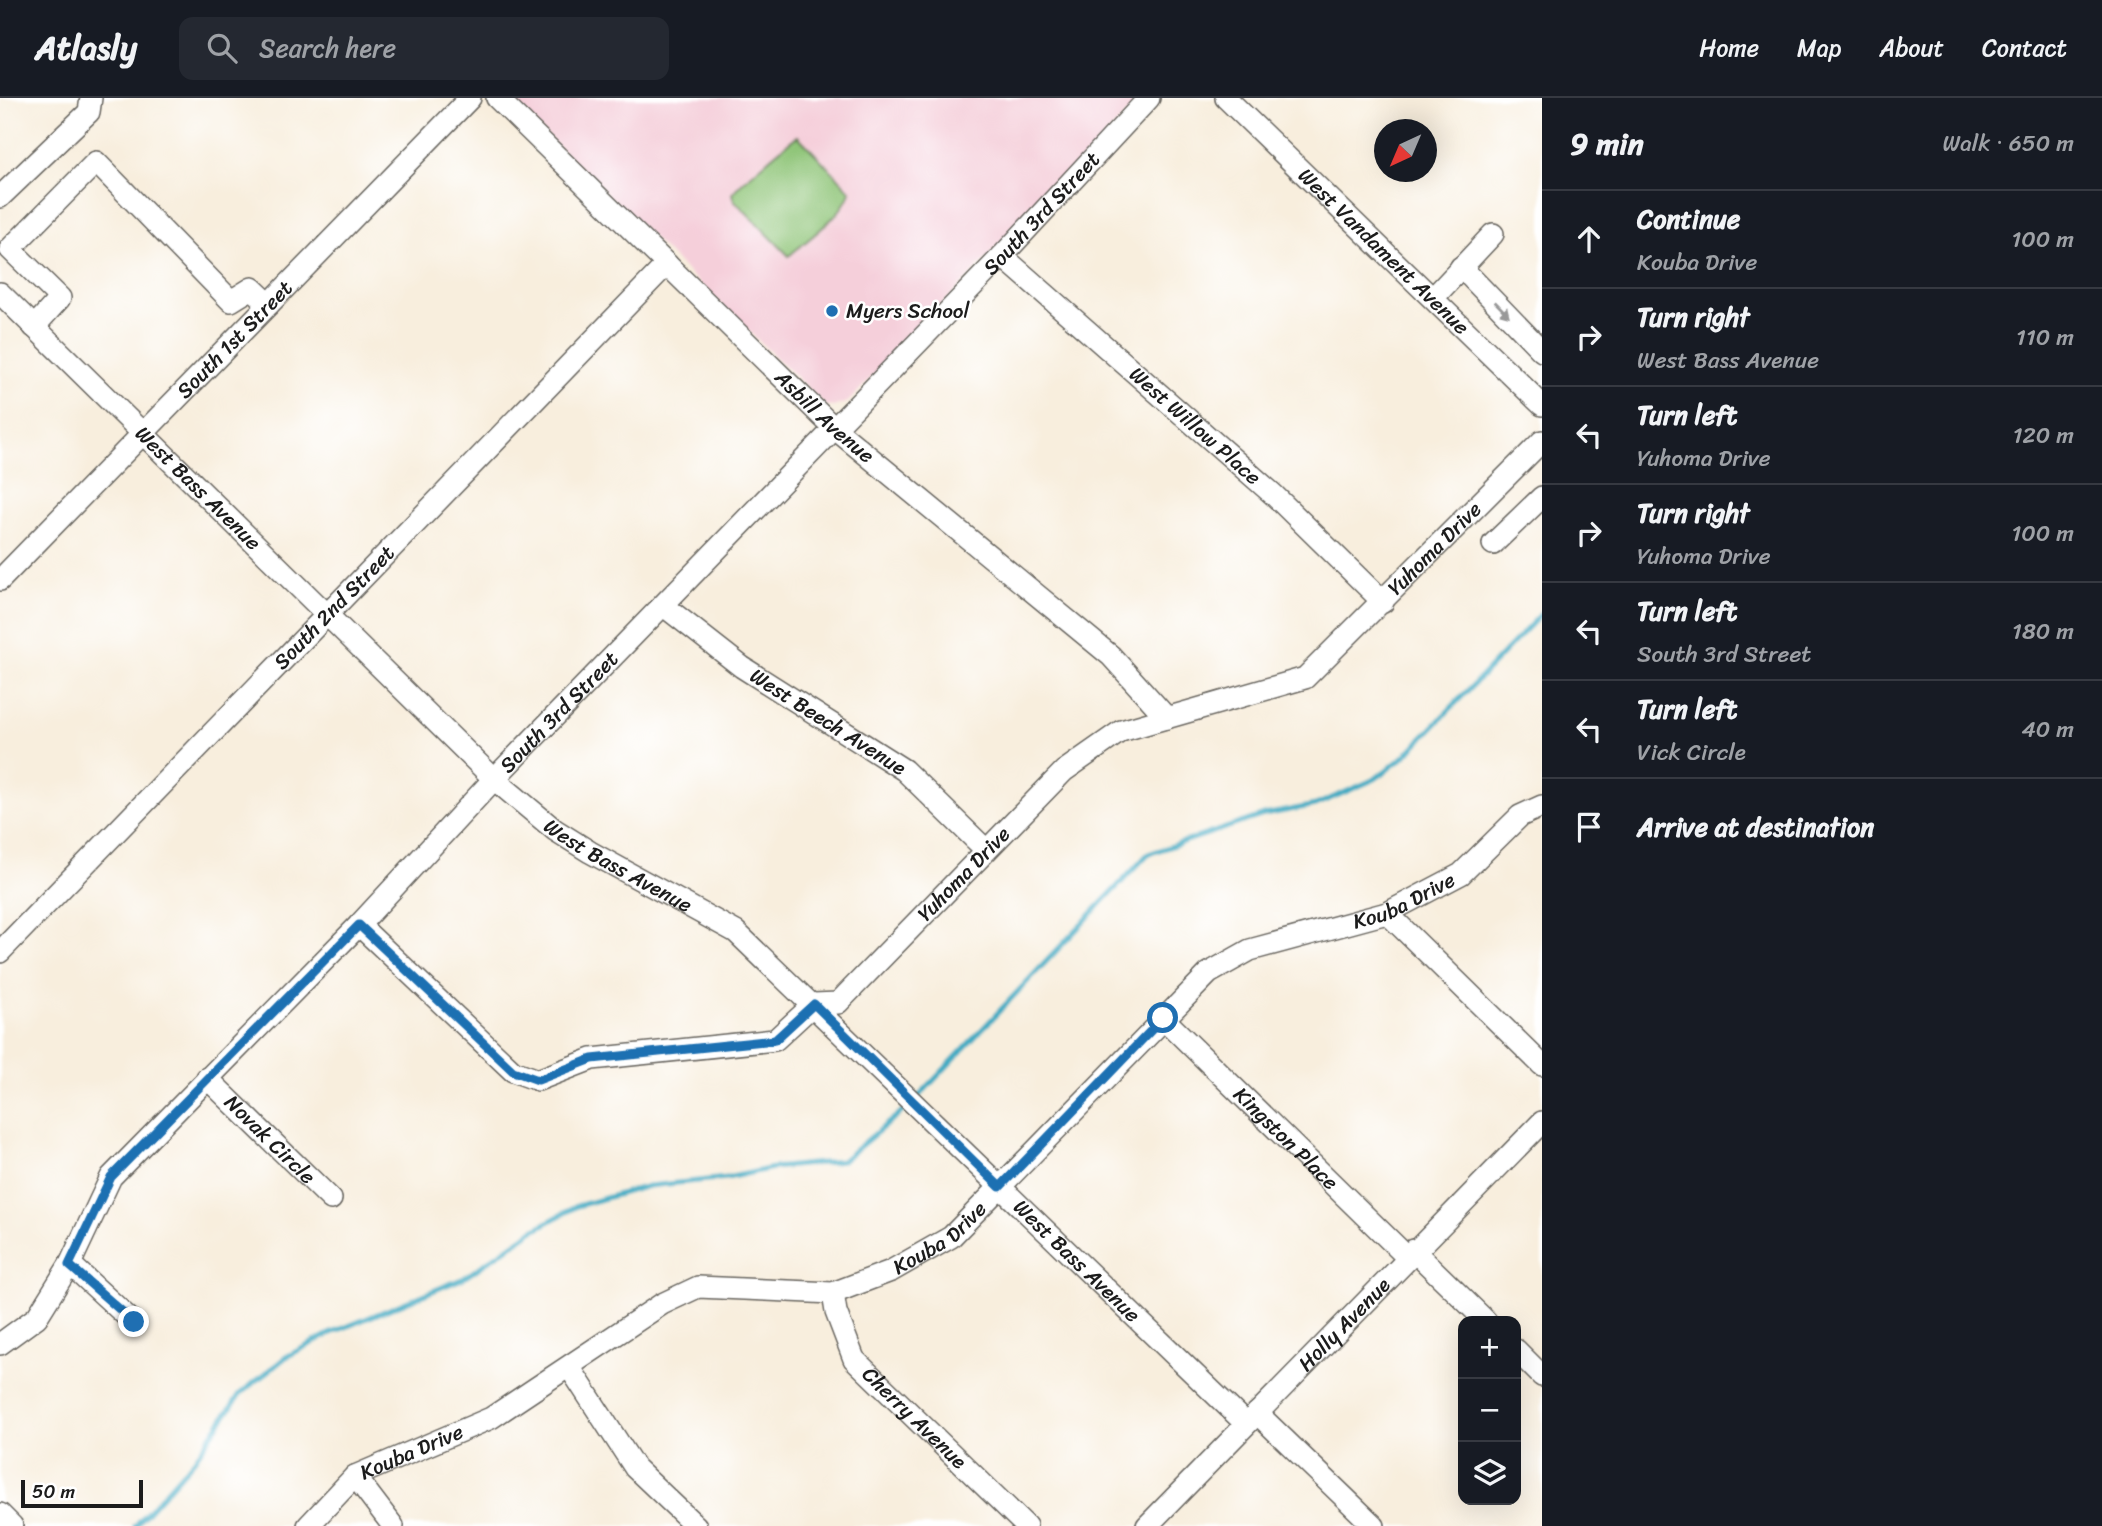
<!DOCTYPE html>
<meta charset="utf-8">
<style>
:root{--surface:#171b24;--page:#242831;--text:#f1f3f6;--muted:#9ea1a6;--line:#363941}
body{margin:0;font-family:Sriracha,sans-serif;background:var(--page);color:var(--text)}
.controls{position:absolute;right:21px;bottom:21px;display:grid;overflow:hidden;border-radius:14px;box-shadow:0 7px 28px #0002}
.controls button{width:63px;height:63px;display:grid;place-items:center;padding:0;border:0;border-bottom:2px solid var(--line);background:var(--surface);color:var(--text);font:35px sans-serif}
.compass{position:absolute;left:1374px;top:21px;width:63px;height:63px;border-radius:50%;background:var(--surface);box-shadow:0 7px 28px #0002;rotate:224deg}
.scale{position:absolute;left:21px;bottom:18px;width:122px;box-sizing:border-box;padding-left:7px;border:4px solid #1c1c1c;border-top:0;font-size:19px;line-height:24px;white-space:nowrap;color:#1c1c1c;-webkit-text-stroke:5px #fff;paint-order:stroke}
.stop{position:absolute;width:21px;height:21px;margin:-16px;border:5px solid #1f6fb2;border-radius:50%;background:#fff}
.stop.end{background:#1f6fb2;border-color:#fff;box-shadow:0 2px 7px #0008}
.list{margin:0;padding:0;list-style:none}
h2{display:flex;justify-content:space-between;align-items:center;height:91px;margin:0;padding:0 28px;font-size:30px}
h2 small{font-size:23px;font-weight:400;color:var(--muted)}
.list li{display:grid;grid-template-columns:46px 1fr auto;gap:21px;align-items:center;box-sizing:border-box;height:98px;padding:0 28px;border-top:2px solid var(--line)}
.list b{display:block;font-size:26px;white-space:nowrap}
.list p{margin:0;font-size:23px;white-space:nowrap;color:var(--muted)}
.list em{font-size:23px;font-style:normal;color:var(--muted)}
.icon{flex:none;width:38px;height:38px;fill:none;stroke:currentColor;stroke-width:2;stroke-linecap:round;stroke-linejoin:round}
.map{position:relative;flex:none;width:1542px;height:1428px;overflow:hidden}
header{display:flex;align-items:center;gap:42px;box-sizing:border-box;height:98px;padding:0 35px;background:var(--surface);border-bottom:2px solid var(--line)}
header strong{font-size:33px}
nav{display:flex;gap:38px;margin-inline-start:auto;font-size:24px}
.search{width:490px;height:63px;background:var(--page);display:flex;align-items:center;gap:18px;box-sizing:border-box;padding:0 24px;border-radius:14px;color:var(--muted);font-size:26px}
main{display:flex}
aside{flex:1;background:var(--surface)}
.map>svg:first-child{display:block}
</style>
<header>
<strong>Atlasly</strong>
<div class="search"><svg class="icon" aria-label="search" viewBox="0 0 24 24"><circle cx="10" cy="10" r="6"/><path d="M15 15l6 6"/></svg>Search here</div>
<nav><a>Home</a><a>Map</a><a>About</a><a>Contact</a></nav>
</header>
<main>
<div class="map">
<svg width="1542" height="1428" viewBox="0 0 1542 1428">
<rect width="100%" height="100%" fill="#fff"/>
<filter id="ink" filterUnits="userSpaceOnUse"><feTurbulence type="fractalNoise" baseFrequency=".0143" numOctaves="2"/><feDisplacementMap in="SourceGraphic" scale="14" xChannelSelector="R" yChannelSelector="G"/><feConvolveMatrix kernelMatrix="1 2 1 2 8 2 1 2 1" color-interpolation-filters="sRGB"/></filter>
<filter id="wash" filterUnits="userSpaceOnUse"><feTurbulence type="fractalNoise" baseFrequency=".00686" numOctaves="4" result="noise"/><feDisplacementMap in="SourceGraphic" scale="28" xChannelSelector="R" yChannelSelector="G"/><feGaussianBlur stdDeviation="1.57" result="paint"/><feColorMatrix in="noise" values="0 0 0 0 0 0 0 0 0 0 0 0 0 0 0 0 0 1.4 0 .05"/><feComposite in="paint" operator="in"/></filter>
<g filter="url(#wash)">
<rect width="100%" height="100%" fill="#f8eedd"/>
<!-- built -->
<path fill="#f5cfda" d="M508 0H1142L848 304 833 309 825 307Z"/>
<!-- park -->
<path fill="#8ec477" stroke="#55704a" stroke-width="2" d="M798 38 850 92C848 114 805 143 789 158L734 102 732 96C735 89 791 41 798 38Z"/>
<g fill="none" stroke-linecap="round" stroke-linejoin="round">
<!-- stream -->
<path stroke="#43abc3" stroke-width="5" d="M917 1000 1148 756 1264 717 1316 707 1375 681 1405 658 1542 515
M135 1428 194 1362 240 1296 286 1259 329 1236 464 1180 532 1133 577 1108 648 1088 727 1080 773 1070 842 1063 910 1007"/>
</g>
</g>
<g filter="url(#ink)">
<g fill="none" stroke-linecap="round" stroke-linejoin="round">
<!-- minor casing -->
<g stroke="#696660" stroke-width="24">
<g id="minor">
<path id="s1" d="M497 0 834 330 1111 558 1167 620"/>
<path id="s2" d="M1226 0 1542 307"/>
<path d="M0 99 89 14 91 0"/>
<path id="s3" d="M1002 158 1274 397 1383 504"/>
<path d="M1461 169 1542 253"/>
<path id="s4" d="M0 195 494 681 555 732 590 754 736 834 1246 1326"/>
<path d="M1433 200 1493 136"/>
<path d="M34 229 60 200 10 151 96 64 231 203 252 190 269 206"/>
<path d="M1493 446 1542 399"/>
<path id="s5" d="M0 482 470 0"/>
<path id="s6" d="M664 508 742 569 904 672 985 751"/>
<path d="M1387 815 1542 967"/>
<path id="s7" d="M359 827 513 973 538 982 592 961 775 942 814 906 838 905 1064 673 1121 633 1305 580 1542 343"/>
<path id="s8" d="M0 854 667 166"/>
<path id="s9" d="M1163 920 1407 1159"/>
<path id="s10" d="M207 980 331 1101"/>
<path d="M1413 1152 1486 1223"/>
<path d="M70 1166 133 1224"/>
<path id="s11" d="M833 1195 836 1214 854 1261 1026 1428"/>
<path id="s12" d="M0 1246 37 1219 70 1166 111 1079 359 827 494 681 1002 158 1149 0"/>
<path d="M1516 1252 1542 1278"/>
<path d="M570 1270 635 1370 696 1428"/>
<path d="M1257 1315 1374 1428"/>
<path d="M355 1378 393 1428"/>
<path d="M0 1416 12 1428"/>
<path id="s13" d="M308 1428 355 1378 491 1320 662 1206 698 1189 833 1195 891 1173 951 1139 1209 875 1250 852 1387 815 1461 776 1520 718 1542 708"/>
<path id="s14" d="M1147 1428 1542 1024"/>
</g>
</g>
<!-- minor -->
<use href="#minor" stroke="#fff" stroke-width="21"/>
</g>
<!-- one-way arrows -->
<defs><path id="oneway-solid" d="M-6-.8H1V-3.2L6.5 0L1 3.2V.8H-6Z" transform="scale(1.75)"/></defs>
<use fill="#999" href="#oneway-solid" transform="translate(1502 211) rotate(46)"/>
</g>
<g fill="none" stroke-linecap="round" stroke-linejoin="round" filter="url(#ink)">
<!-- route -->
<path stroke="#1f6fb2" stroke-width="9" d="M134 1224 69 1167 111 1079 359 827 513 973 538 982 592 961 775 942 814 906 1000 1089 1163 920"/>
</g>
<!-- markers -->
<circle fill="#1f6fb2" stroke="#fff" stroke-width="2.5" cx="832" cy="213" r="7"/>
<g text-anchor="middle" stroke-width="5" stroke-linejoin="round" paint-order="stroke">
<!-- street labels -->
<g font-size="21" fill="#1c1c1c" stroke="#fff">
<text dy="7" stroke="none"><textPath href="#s12" startOffset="1544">South 3rd Street</textPath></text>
<text dy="7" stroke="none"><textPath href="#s2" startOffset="220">West Vandament Avenue</textPath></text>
<text dy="7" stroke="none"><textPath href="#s5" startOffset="336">South 1st Street</textPath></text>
<text dy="7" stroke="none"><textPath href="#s1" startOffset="457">Asbill Avenue</textPath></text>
<text dy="7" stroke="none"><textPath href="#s3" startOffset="257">West Willow Place</textPath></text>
<text dy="7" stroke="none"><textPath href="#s4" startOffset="278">West Bass Avenue</textPath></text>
<text dy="7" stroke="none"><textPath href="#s7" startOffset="1326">Yuhoma Drive</textPath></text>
<text dy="7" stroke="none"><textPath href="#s8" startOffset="480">South 2nd Street</textPath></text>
<text dy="7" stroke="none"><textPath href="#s12" startOffset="850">South 3rd Street</textPath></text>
<text dy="7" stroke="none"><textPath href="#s6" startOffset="201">West Beech Avenue</textPath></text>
<text dy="7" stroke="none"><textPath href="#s4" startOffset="845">West Bass Avenue</textPath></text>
<text dy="7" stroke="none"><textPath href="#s7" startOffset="738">Yuhoma Drive</textPath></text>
<text dy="7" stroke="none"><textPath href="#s13" startOffset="1306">Kouba Drive</textPath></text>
<text dy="7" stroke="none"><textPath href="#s9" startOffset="172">Kingston Place</textPath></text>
<text dy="7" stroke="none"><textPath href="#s10" startOffset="88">Novak Circle</textPath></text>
<text dy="7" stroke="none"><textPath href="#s13" startOffset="718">Kouba Drive</textPath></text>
<text dy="7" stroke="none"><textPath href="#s4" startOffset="1454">West Bass Avenue</textPath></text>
<text dy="7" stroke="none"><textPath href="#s14" startOffset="282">Holly Avenue</textPath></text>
<text dy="7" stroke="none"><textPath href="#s11" startOffset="154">Cherry Avenue</textPath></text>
<text dy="7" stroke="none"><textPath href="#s13" startOffset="130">Kouba Drive</textPath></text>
</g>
<!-- poi labels -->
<g font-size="21" fill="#1c1c1c" stroke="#fff" text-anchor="start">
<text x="846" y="220">Myers School</text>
</g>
</g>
</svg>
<div class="controls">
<button>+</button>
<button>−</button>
<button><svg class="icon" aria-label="layers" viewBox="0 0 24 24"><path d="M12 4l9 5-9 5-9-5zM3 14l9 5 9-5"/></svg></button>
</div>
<svg class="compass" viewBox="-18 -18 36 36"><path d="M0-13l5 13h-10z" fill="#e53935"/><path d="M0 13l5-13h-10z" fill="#9ea1a6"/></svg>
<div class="scale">50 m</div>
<div class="stop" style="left:1163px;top:920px"></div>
<div class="stop end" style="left:134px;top:1224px"></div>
</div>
<aside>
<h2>9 min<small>Walk · 650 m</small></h2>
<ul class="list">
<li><svg class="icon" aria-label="ahead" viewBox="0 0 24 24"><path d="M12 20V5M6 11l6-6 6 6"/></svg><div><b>Continue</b><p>Kouba Drive</p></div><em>100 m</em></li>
<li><svg class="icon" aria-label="right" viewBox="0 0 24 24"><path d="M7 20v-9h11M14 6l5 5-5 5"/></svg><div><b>Turn right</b><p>West Bass Avenue</p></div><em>110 m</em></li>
<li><svg class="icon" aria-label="left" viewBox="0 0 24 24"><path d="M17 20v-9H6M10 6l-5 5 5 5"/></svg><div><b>Turn left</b><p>Yuhoma Drive</p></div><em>120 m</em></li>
<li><svg class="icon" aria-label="right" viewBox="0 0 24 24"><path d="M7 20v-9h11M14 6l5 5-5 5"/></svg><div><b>Turn right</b><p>Yuhoma Drive</p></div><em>100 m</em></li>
<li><svg class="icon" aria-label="left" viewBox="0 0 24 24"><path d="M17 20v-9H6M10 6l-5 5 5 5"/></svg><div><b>Turn left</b><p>South 3rd Street</p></div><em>180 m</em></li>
<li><svg class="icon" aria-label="left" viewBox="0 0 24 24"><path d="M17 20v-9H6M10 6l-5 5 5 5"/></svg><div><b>Turn left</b><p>Vick Circle</p></div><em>40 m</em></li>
<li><svg class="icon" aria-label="arrive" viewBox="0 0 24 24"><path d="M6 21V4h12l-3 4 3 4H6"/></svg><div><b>Arrive at destination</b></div></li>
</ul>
</aside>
</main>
